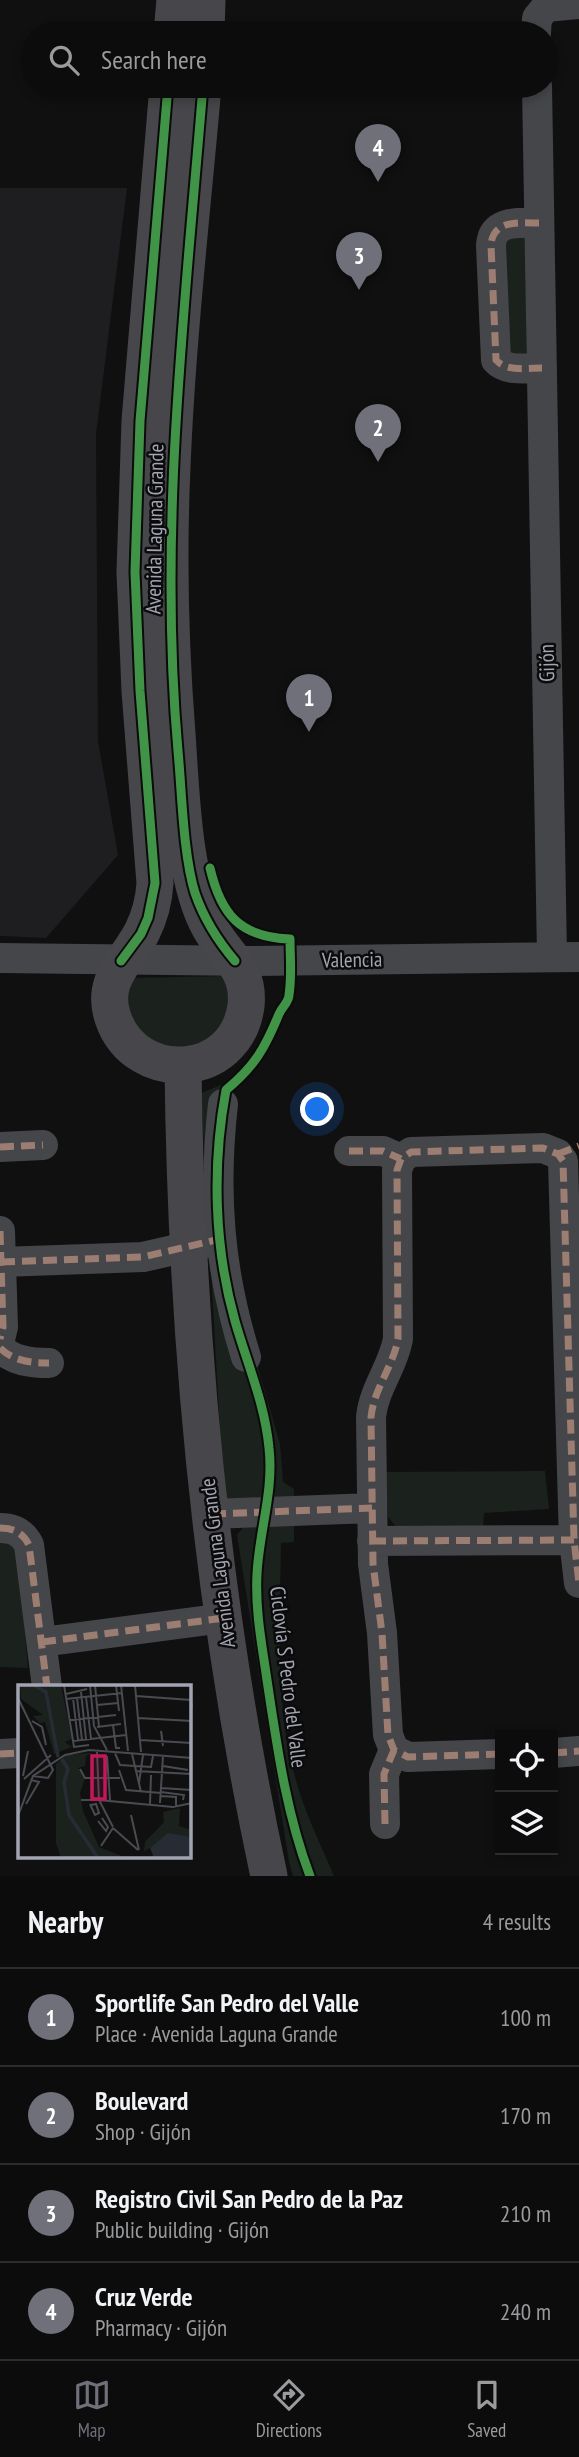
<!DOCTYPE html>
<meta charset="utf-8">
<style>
:root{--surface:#0c0c0d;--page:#1a1a1b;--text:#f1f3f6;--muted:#9a9b9d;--line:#2c2c2e;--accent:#6f707a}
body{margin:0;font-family:"PT Sans Narrow",sans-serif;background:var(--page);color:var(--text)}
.controls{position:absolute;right:21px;bottom:21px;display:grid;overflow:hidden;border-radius:0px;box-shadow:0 4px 10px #0003}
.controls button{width:63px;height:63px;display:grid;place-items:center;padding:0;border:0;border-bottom:2px solid var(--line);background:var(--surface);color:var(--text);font:35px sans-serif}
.you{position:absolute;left:318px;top:1110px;width:24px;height:24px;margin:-18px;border:5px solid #fff;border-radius:50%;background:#1a73e8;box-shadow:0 0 0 10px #1a73e833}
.badge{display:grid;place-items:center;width:46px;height:46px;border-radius:50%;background:var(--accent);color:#fff;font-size:23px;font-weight:700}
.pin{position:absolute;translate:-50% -58px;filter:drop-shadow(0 2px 4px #0008)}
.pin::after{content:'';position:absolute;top:37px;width:24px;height:21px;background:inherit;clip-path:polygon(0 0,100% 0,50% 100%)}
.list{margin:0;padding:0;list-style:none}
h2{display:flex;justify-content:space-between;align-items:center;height:91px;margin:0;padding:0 28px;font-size:30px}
h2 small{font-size:23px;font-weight:400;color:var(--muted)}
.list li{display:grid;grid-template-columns:46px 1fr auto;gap:21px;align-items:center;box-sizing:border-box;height:98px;padding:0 28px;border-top:2px solid var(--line)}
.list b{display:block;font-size:26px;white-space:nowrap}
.list p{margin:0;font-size:23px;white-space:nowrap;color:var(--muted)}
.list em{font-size:23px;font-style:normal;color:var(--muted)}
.icon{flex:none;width:38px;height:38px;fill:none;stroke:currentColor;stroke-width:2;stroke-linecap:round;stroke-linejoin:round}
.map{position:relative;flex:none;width:579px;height:1876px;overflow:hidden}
.search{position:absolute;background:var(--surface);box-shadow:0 4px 10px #0003;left:21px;right:21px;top:21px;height:77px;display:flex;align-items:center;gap:18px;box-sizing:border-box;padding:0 24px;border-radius:38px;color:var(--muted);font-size:26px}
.sheet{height:483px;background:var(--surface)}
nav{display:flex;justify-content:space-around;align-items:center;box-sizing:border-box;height:98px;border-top:2px solid var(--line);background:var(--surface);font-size:19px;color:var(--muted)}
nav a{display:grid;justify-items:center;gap:4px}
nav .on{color:var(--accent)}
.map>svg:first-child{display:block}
</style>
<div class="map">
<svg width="579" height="1876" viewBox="0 0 579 1876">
<rect width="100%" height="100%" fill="#101011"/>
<!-- built -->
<path fill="#1e1d1f" d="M0 188H127L96 434 98 741 118 855 46 938 0 936Z"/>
<!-- green -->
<path fill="#1b211c" d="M527 230 526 356 505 351 506 240Z
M226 976C228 982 233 989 233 996 231 1030 191 1061 158 1045 147 1040 137 1029 127 1021V978Z
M236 1079 233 1093 213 1104 207 1145 256 1361 280 1444 283 1482 294 1489V1501L224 1502 201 1093Z
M545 1471 549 1509 484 1513 483 1529H398L388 1517 385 1472Z
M245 1525 294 1526V1542L281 1543C280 1621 274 1701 295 1777 304 1811 320 1843 334 1876H293L289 1862 237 1535Z
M0 1542H13L18 1550 28 1668 0 1667Z"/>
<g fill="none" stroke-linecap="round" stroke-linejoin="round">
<!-- minor -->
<path stroke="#454649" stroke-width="30" d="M536 33 537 18 546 7 579 4
M537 86 552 957
M539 223C520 223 493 219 491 245L496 360C507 372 527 368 542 368
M0 958 252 961 579 957
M223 1104C213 1193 219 1271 246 1357
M0 1147 43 1145
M349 1151H383L401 1159
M0 1231 3 1327 0 1339
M1 1262 143 1257 209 1242
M0 1348C13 1361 31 1363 49 1363
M212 1514 372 1508
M0 1528C14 1528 23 1533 29 1545L47 1687
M372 1541 574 1540
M42 1642 224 1618
M553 1753 579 1751
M0 1754 19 1753
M500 1754 408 1757 394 1750 388 1735 382 1633 373 1564 371 1417C374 1388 393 1367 398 1339L397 1170 401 1159 411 1152 543 1148 558 1154 563 1161 574 1540 579 1583
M385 1824 384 1774 394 1750"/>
<!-- major -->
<path stroke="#47474b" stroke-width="37" d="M172 33 175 0
M206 33 207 0
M168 86 140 421 135 572 140 691 155 883C154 900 150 916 142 932 127 961 100 981 113 1018 136 1085 236 1080 246 1006 250 969 226 956 210 928 183 881 181 789 177 734 170 645 168 556 172 467 177 340 192 213 203 86
M183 1066C186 1337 212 1611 269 1876"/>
<!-- quiet -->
<path stroke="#9b7d72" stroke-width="7" stroke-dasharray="14 7" stroke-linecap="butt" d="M539 223C520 223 493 219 491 245L496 360C507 372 527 368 542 368
M0 1147 43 1145
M349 1151H383L401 1159
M558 1154 579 1146
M0 1231 3 1327 0 1339
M1 1262 143 1257 220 1239
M0 1348C13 1361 31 1363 49 1363
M212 1514 372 1508
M0 1528C14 1528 23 1533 29 1545L47 1687
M372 1541 574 1540
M42 1642 224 1618
M553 1753 579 1751
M0 1754 19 1753
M500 1754 408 1757 394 1750 388 1735 382 1633 373 1564 371 1417C374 1388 393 1367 398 1339L397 1170 401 1159 411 1152 543 1148 558 1154 563 1161 574 1540 579 1583
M385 1824 384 1774 394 1750"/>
<!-- cycleway casing -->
<g stroke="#0b0b0c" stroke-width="13">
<path id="cycleway" d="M203 86C185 308 158 528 178 751 182 793 183 854 195 893 204 919 217 940 235 961
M210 868C221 915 240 937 290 939 290 957 292 976 289 995 289 1002 282 1007 279 1014 265 1048 255 1066 226 1090 212 1165 214 1247 235 1321 247 1363 265 1404 269 1448 274 1491 259 1532 257 1574 255 1610 262 1645 267 1680 277 1746 286 1813 310 1876
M121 961 141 934 148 918 155 883 140 691 135 572 140 421 168 86"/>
</g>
<!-- cycleway -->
<use href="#cycleway" stroke="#419447" stroke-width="9"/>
</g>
<g text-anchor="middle" stroke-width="5" stroke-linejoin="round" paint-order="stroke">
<!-- street labels -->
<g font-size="21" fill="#a2a4b2" stroke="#0b0b0c">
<text transform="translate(155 529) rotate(-89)" y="7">Avenida Laguna Grande</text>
<text transform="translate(547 663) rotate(-91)" y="7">Gijón</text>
<text transform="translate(352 960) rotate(-1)" y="7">Valencia</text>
<text transform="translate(218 1563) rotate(-97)" y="7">Avenida Laguna Grande</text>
<text transform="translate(288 1677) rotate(83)" y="7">Ciclovía S Pedro del Valle</text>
</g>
</g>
<!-- overview -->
<g transform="translate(18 1685)">
<rect width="173" height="173" fill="#101011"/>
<path d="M2 0H43L54 54 47 57 54 62 36 69 27 37 22 38 15 31 25 30 3 14ZM74 68 68 71 67 81 60 83 67 93 62 108 65 126 81 162 109 173H43L38 158V79L48 70ZM162 123 161 141 170 144 173 140V173L132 163 126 166 127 157 146 137 145 127Z" fill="#1b211c"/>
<path d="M150 148 173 152V173H136L132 163Z" fill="#272b33"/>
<path fill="none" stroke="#272b33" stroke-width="3.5" d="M15 0 28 7 40 72M44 74 50 84 46 97 51 130 80 173"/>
<path fill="none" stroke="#4a4b51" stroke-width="2" d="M46 0 56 62 71 60M72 0 76 41 89 65M77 0 81 42M98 0 101 26M103 0 110 66M117 0 123 67M63 7 68 54M48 9 69 4M118 11 173 15 174 23M68 12 73 54M0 13 35 85 30 93 15 91M55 13 60 55M59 13 64 55M48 14 104 8M79 20 100 18M120 33 174 36M52 35 98 30M14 36 24 42 28 60M95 40 98 63H102M79 42 103 39M144 52 143 46 145 61M122 55 174 58M55 56 108 50M79 67 81 115 155 122 174 118M97 68 102 80 133 82 135 71M114 69 123 107M89 71 92 115M145 81 170 85M62 84 67 93H102M101 85 108 105 143 108M118 86 174 89M5 91 10 66M87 93 88 71M6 94 33 70M121 98 125 70M143 103 174 105M143 107 166 110 165 115M143 111 158 112V121M63 115H81L95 142M142 118 145 71M8 119 21 97 13 95M72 119 77 130 81 128 78 119 73 120M132 119 133 90M113 130 121 165M0 131 15 91 47 70 71 65 174 73M80 136 88 146 90 142 84 133M95 143 120 165M83 161 95 143"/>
<path fill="#c2185b" fill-opacity="0.15" stroke="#c2185b" stroke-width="3.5" d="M74 71H87V114H74Z"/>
<rect width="173" height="173" fill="none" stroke="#a2a4b2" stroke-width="3.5"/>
</g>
</svg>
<div class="controls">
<button><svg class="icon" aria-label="locate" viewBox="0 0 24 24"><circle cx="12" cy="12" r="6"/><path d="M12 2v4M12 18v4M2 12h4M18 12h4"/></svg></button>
<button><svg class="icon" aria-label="layers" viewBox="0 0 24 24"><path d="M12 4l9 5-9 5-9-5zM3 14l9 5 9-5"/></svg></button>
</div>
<div class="you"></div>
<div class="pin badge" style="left:309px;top:732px">1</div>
<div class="pin badge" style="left:378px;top:462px">2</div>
<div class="pin badge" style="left:359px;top:290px">3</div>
<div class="pin badge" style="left:378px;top:182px">4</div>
<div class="search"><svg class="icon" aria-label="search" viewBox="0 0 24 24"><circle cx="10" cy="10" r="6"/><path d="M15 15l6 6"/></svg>Search here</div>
</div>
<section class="sheet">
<h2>Nearby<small>4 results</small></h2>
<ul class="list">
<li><span class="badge">1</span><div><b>Sportlife San Pedro del Valle</b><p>Place · Avenida Laguna Grande</p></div><em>100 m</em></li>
<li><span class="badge">2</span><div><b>Boulevard</b><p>Shop · Gijón</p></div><em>170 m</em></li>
<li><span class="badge">3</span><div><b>Registro Civil San Pedro de la Paz</b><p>Public building · Gijón</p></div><em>210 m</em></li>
<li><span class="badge">4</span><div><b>Cruz Verde</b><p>Pharmacy · Gijón</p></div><em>240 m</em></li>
</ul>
</section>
<nav>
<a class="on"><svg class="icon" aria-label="map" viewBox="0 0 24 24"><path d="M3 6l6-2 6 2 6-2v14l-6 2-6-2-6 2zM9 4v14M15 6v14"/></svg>Map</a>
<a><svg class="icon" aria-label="directions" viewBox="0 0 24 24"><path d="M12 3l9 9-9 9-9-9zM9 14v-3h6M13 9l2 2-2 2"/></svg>Directions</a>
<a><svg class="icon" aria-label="saved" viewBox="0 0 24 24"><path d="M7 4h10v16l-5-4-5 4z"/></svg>Saved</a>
</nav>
